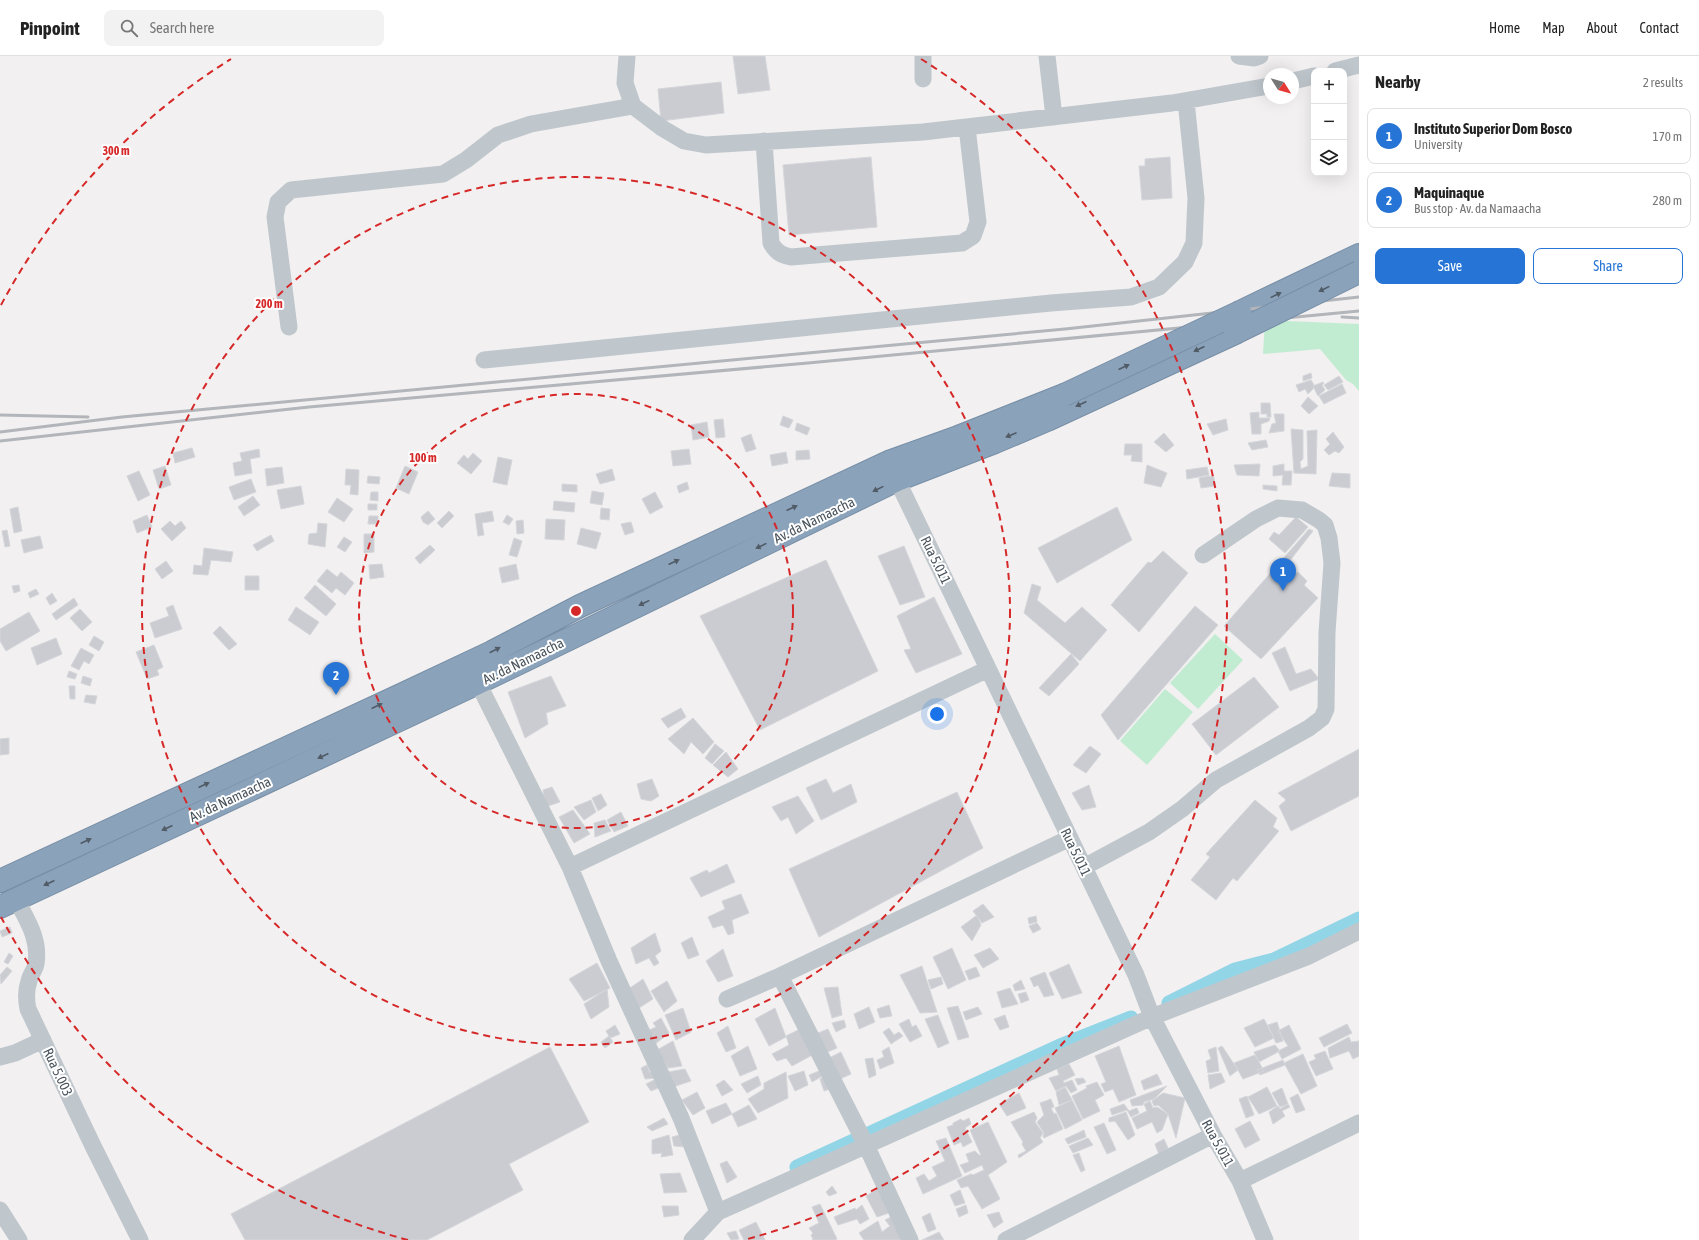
<!DOCTYPE html>
<meta charset="utf-8">
<style>
:root{--surface:#fff;--page:#f2f2f2;--text:#222;--muted:#767676;--line:#e0e0e0;--accent:#2674d5}
body{margin:0;font-family:"Asap Condensed",sans-serif;background:var(--page);color:var(--text)}
.controls{position:absolute;right:12px;top:12px;display:grid;overflow:hidden;border-radius:8px;box-shadow:0 4px 16px #0002}
.controls button{width:36px;height:36px;display:grid;place-items:center;padding:0;border:0;border-bottom:1px solid var(--line);background:var(--surface);color:var(--text);font:20px sans-serif}
.compass{position:absolute;left:1263px;top:12px;width:36px;height:36px;border-radius:50%;background:var(--surface);box-shadow:0 4px 16px #0002;rotate:127deg}
.you{position:absolute;left:937px;top:658px;width:14px;height:14px;margin:-10px;border:3px solid #fff;border-radius:50%;background:#1a73e8;box-shadow:0 0 0 6px #1a73e833}
.badge{display:grid;place-items:center;width:26px;height:26px;border-radius:50%;background:var(--accent);color:#fff;font-size:13px;font-weight:700}
.pin{position:absolute;translate:-50% -33px;filter:drop-shadow(0 1px 2px #0008)}
.pin::after{content:'';position:absolute;top:21px;width:14px;height:12px;background:inherit;clip-path:polygon(0 0,100% 0,50% 100%)}
.list{margin:0;padding:0;list-style:none}
h2{display:flex;justify-content:space-between;align-items:center;height:52px;margin:0;padding:0 16px;font-size:17px}
h2 small{font-size:13px;font-weight:400;color:var(--muted)}
.list li{display:grid;grid-template-columns:26px 1fr auto;gap:12px;align-items:center;box-sizing:border-box;height:56px;margin:0 8px 8px;padding:0 8px;border:1px solid var(--line);border-radius:8px}
.list b{display:block;font-size:15px;white-space:nowrap}
.list p{margin:0;font-size:13px;white-space:nowrap;color:var(--muted)}
.list em{font-size:13px;font-style:normal;color:var(--muted)}
.actions{display:flex;gap:8px;padding:12px 16px}
.actions a{flex:1;padding:9px 0;border:1px solid var(--accent);border-radius:8px;text-align:center;font-size:14px;color:var(--accent)}
.actions .main{background:var(--accent);color:#fff}
.icon{flex:none;width:22px;height:22px;fill:none;stroke:currentColor;stroke-width:2;stroke-linecap:round;stroke-linejoin:round}
.map{position:relative;flex:none;width:1359px;height:1184px;overflow:hidden}
header{display:flex;align-items:center;gap:24px;box-sizing:border-box;height:56px;padding:0 20px;background:var(--surface);border-bottom:1px solid var(--line)}
header strong{font-size:19px}
nav{display:flex;gap:22px;margin-inline-start:auto;font-size:14px}
.search{width:280px;height:36px;background:var(--page);display:flex;align-items:center;gap:10px;box-sizing:border-box;padding:0 14px;border-radius:8px;color:var(--muted);font-size:15px}
main{display:flex}
aside{flex:1;background:var(--surface)}
.map>svg:first-child{display:block}
</style>
<header>
<strong>Pinpoint</strong>
<div class="search"><svg class="icon" aria-label="search" viewBox="0 0 24 24"><circle cx="10" cy="10" r="6"/><path d="M15 15l6 6"/></svg>Search here</div>
<nav><a>Home</a><a>Map</a><a>About</a><a>Contact</a></nav>
</header>
<main>
<div class="map">
<svg width="1359" height="1184" viewBox="0 0 1359 1184">
<rect width="100%" height="100%" fill="#f2f0f0"/>
<!-- green -->
<path fill="#c1ecd1" d="M1265 264 1359 268V335L1353 328 1346 324 1320 293 1263 298Z
M1215 578 1243 604 1198 653 1170 627Z
M1165 633 1193 656 1147 709 1120 685Z"/>
<g fill="none" stroke-linecap="round" stroke-linejoin="round">
<!-- canal -->
<path stroke="#92d5e6" stroke-width="15" d="M1169 947 1235 914 1274 904 1359 863
M797 1111 1060 990 1131 962"/>
</g>
<!-- building -->
<path fill="#caccd2" stroke="#d4d6da" d="M733 0H765L770 34 738 38Z
M721 26 724 57 661 65 658 33Z
M871 101 877 171 789 179 783 109Z
M1170 101 1172 142 1142 144 1139 110H1145V103Z
M1311 317 1312 322 1303 325V320Z
M1339 320 1343 326 1328 334 1324 329Z
M1311 324 1314 329 1313 333 1308 338 1305 333 1299 336 1296 329Z
M1323 326 1324 327 1322 329 1325 334 1318 340 1313 330Z
M1342 328 1346 337 1324 348 1319 340Z
M1308 341 1318 350 1309 358 1301 350Z
M1261 347H1270L1271 361H1267V358H1261Z
M1259 356V362H1270L1269 365 1261 368V378H1252L1250 357Z
M1274 358H1284V375L1269 377 1272 368 1276 367Z
M783 360 793 364 789 372 780 369Z
M723 363 725 381 716 382 714 364Z
M1226 363 1228 374 1213 379 1207 368Z
M707 366 709 381 693 384 691 369Z
M797 367 810 372 807 379 795 374Z
M1291 373 1303 374V403L1300 406 1301 413 1308 410 1307 375 1317 374 1316 418 1294 417Z
M1333 376 1344 391 1339 397 1335 395 1329 399 1324 394 1330 388 1326 383Z
M1164 377 1174 389 1166 396 1154 386Z
M751 378 756 393 746 396 741 382Z
M1266 384 1268 391 1252 394 1248 387Z
M1125 388H1142V406L1131 405 1132 399H1124Z
M192 392 195 401 175 407 173 397Z
M259 393 260 401 250 403 252 417 235 420 233 407 242 405 240 397Z
M689 393 691 408 673 410 671 395Z
M809 394 810 403 796 404V395Z
M786 396 788 407 772 410 770 399Z
M473 397 482 405 471 418 457 407 464 399 468 403Z
M498 401 512 404 507 429 493 426Z
M1260 408 1259 420 1237 419 1234 409Z
M1284 408V415H1292L1291 429H1282L1283 419 1273 420V410Z
M1147 409 1167 417 1161 431 1144 427Z
M165 410 171 429 159 433 153 414Z
M405 410 418 416 409 438 396 432Z
M282 411 284 427 267 430 265 413Z
M1207 411 1209 419 1187 423 1186 414Z
M346 413 359 414 358 439 350 438 351 429H345Z
M612 413 615 424 600 428 596 418Z
M139 415 150 439 138 445 127 420Z
M1332 417 1350 418V432L1329 430Z
M368 420 380 421 379 428 367 427Z
M1209 420 1214 421 1215 430 1201 432 1199 422Z
M251 423 256 436 234 444 229 431Z
M687 426 689 433 679 437 677 430Z
M562 428 577 429V436L562 435Z
M1263 429 1277 430V435L1263 433Z
M301 430 304 448 281 453 277 434Z
M592 435 604 437 602 449 590 447Z
M371 436H378V445L370 444Z
M655 436 663 451 650 458 642 443Z
M253 440 260 449 244 460 238 451Z
M337 442 353 453 344 466 328 456Z
M554 445 575 447 574 456 553 454Z
M368 448H377V454H368Z
M18 451 22 475 14 477 10 453Z
M1117 451 1132 484 1057 527 1038 492Z
M601 452 610 453 609 464 600 463Z
M428 455 435 463 428 469 423 466 421 461Z
M449 455 454 460 442 472 437 467Z
M492 455 494 465 482 467 484 479 478 480 475 458Z
M147 459 152 471 137 477 133 465Z
M507 459 513 463 509 469 503 466Z
M369 460H378V468H368Z
M1296 461 1308 471 1285 497 1269 483 1274 476 1279 479Z
M546 463 565 464 564 484 545 483Z
M523 464 524 477 517 478 516 465Z
M170 465 175 470 181 465 186 472 172 485 161 473Z
M631 466 634 476 625 479 621 468Z
M318 467 327 468 325 491 308 488 309 478 317 477Z
M581 472 601 477 596 493 577 488Z
M1309 473 1313 475 1285 511 1294 519 1298 516 1307 525 1304 529 1318 542 1261 603 1224 570Z
M7 474 10 490 5 491 2 475Z
M364 478H374V496L364 497Z
M271 479 274 485 257 495 253 489Z
M40 480 43 492 24 497 21 484Z
M344 481 352 486 345 496 337 491Z
M514 482 522 485 517 501 509 499Z
M430 489 435 494 420 508 415 502Z
M904 490 925 541 900 549 878 500Z
M204 492 233 496 231 506 211 504 208 519 193 518 194 509 202 510Z
M1163 495 1188 517 1139 576 1111 549 1148 506 1151 507Z
M826 504 878 615 760 674 700 560Z
M166 505 173 515 162 523 155 513Z
M382 508 384 521 370 523 369 509Z
M516 508 519 523 502 527 499 512Z
M327 513 337 521 341 516 354 527 345 539 336 532 332 537 317 525Z
M245 520H259V534H245Z
M1032 528 1041 531 1037 544 1065 567 1082 551 1107 574 1080 605 1024 557Z
M19 529 20 535 14 537 12 530Z
M315 529 336 548 326 560 304 542Z
M36 533 39 538 30 542 28 537Z
M52 537 57 545 50 549 46 542Z
M934 541 962 598 916 617 904 594 911 593 897 560Z
M74 542 78 549 56 564 52 558Z
M173 549 182 573 155 582 150 567 169 560 166 552Z
M1195 550 1218 569 1118 684 1101 659Z
M296 551 319 566 310 579 288 564Z
M80 553 92 566 82 575 70 562Z
M29 556 40 575 6 595 0 585V573Z
M220 570 237 588 229 594 213 577Z
M94 580 104 586 99 595 89 589Z
M56 582 62 598 37 609 31 592Z
M154 589 163 611 157 614 159 619 147 623 136 596Z
M1285 591 1296 618 1311 613 1319 623 1290 635 1272 597Z
M81 592 94 599 89 608 84 605 79 614 71 610Z
M1071 598 1079 608 1049 640 1039 632Z
M69 615 77 618 75 623 67 621Z
M83 620 92 623 90 630 81 627Z
M551 620 566 650 546 657 548 668 525 682 508 636Z
M1254 621 1279 651 1216 699 1192 668Z
M69 630H75V643H70Z
M86 639 97 640 95 648 84 646Z
M681 652 686 661 668 672 661 663Z
M693 662 714 686 703 698 691 686 684 698 668 683Z
M9 682V698L0 699V683Z
M715 688 724 695 712 708 705 702Z
M1090 690 1101 698 1086 717 1073 709Z
M1359 693V740L1291 775 1279 750 1286 744 1278 737Z
M726 696 738 713 728 721 713 709Z
M652 723 659 740 651 745 641 743 637 728Z
M826 723 833 737 851 728 857 746 821 764 806 732Z
M1089 729 1096 751 1082 754 1072 737Z
M552 731 560 746 545 751 543 734Z
M957 736 983 792 819 881 789 813Z
M601 738 607 749 598 755 592 742Z
M798 740 814 765 796 778 788 761 781 765 772 751Z
M591 744 596 756 584 764 574 751Z
M1255 744 1277 762 1273 771 1279 775 1237 825 1233 822 1216 844 1191 824 1210 801 1206 798Z
M573 754 590 778 574 787 559 761Z
M621 756 628 770 614 776 607 764Z
M605 764 611 775 595 781 594 767Z
M727 808 735 826 701 841 690 822 707 814 709 817Z
M741 838 749 857 732 864 734 877 728 879 723 869 713 872 708 861 725 853 722 845Z
M983 848 994 861 982 867 973 855Z
M977 859 981 869 972 885 961 871Z
M1036 860 1037 866 1029 868 1028 862Z
M1037 867 1041 873 1033 877 1029 870Z
M10 871 12 877 2 881 0 875Z
M655 877 661 895 655 900 659 907 654 910 649 902 636 908 631 892Z
M692 881 699 899 688 903 681 887Z
M952 892 966 924 948 933 933 901Z
M990 892 999 903 983 912 974 899Z
M723 893 733 920 718 926 706 905Z
M9 897 13 900 8 908 4 906Z
M597 907 610 932 584 945 569 923Z
M1069 908 1082 937 1062 943 1049 917Z
M922 910 937 956 920 957 900 919Z
M7 911 12 915 1 928 0 919Z
M976 911 980 920 969 924 965 915Z
M1045 916 1054 939 1044 941 1038 929 1034 931 1030 922Z
M941 921 943 928 931 933 928 924Z
M643 923 653 943 639 952 630 932Z
M1021 924 1025 933 1015 935 1013 929Z
M667 925 677 945 664 956 651 935Z
M838 931 842 959 832 962 824 932Z
M1010 932 1018 948 1002 952 997 936Z
M607 933 609 951 591 963 584 948Z
M1026 936 1029 944 1021 947 1018 938Z
M889 949 892 960 880 962 877 953Z
M958 950 969 981 958 984 947 952Z
M869 951 875 966 859 973 854 958Z
M978 951 982 958 966 964 963 956Z
M683 952 691 976 676 984 665 959Z
M775 952 786 981 769 990 755 963Z
M938 959 949 987 938 992 925 963Z
M1005 959 1009 971 1000 974 994 963Z
M661 962 669 977 654 989 647 975 656 971 653 967Z
M909 963 912 971 916 969 922 980 910 986 899 968Z
M1264 963 1274 982 1255 991 1244 972Z
M844 964 846 971 836 976 832 967Z
M1277 966 1283 985 1276 987 1268 969Z
M1347 968 1352 977 1324 991 1319 982Z
M615 969 620 978 610 982 606 975Z
M1289 969 1301 993 1282 1003 1278 995 1288 990 1278 975Z
M728 970 736 992 726 996 717 977Z
M804 971 816 997 792 1010 786 1002 777 1005 772 998 789 989 786 980Z
M889 972 894 979 899 976 903 980 891 988 883 976Z
M828 973 837 992 823 998 813 979Z
M609 980 613 986 605 992 601 986Z
M1349 981 1351 986 1359 985V1000L1353 1003 1349 995 1330 1002 1328 992Z
M673 985 682 1010 668 1012 657 994Z
M1275 989 1280 995 1259 1006 1254 996Z
M748 990 757 1013 740 1020 731 1000Z
M1119 990 1136 1039 1119 1046 1113 1033 1105 1036 1101 1028 1106 1026 1095 1000Z
M1222 990 1238 1014 1230 1020 1218 992Z
M550 991 589 1066 509 1108 523 1134 427 1184H245L231 1158Z
M889 991 894 1007 880 1013 877 1004 884 1001 882 995Z
M1216 991 1219 1015 1208 1017 1206 1005 1211 1003 1208 994Z
M1325 995 1333 1013 1316 1020 1309 1006 1316 1003 1314 999Z
M841 996 851 1018 836 1025 825 1004Z
M1303 998 1317 1030 1301 1038 1284 1007Z
M1255 999 1264 1015 1243 1023 1234 1007Z
M873 1002 876 1019 869 1022 865 1003Z
M1283 1004 1285 1009 1260 1019 1257 1014Z
M1069 1008 1075 1019 1063 1025 1064 1027 1072 1024 1077 1034 1071 1037 1066 1030 1056 1035 1049 1022 1059 1019 1057 1013Z
M647 1009 650 1017 653 1014 658 1022 645 1023 641 1012Z
M685 1013 691 1025 673 1031 668 1016Z
M824 1013 826 1018 812 1026 809 1019Z
M804 1015 808 1029 795 1035 788 1020Z
M786 1016 788 1042 758 1057 748 1043 764 1033V1027Z
M1221 1017 1225 1026 1210 1033 1208 1019Z
M1157 1018 1162 1028 1144 1034 1141 1025Z
M827 1019 833 1032 824 1035 820 1023Z
M758 1020 761 1029 747 1037 741 1028Z
M658 1022 661 1031 651 1035 646 1028Z
M1083 1022 1086 1026 1078 1029 1075 1023Z
M724 1024 733 1034 722 1040 716 1029Z
M1097 1026 1104 1039 1095 1044 1100 1055 1083 1063 1072 1040 1087 1032 1086 1030Z
M1167 1030 1154 1043 1144 1046 1143 1049 1132 1050 1130 1044Z
M1065 1031 1072 1044 1059 1049 1056 1036Z
M1267 1031 1277 1050 1259 1058 1248 1041Z
M1282 1032 1288 1048 1280 1051 1272 1037Z
M697 1036 705 1052 693 1059 682 1044Z
M1019 1037 1026 1052 1007 1060 999 1048Z
M1163 1037 1185 1042 1176 1082 1168 1058 1158 1049 1154 1050 1152 1045Z
M1298 1038 1305 1054 1296 1057 1290 1042Z
M1247 1040 1254 1059 1246 1062 1239 1043Z
M1051 1043 1054 1051 1051 1052 1054 1058 1056 1057 1063 1073 1044 1082 1043 1080 1044 1077 1037 1066 1044 1059 1040 1047Z
M1072 1044 1082 1064 1065 1073 1055 1052Z
M1150 1045 1153 1052 1157 1051 1168 1058 1162 1074 1157 1077 1152 1066 1137 1073 1132 1062 1147 1055 1144 1048Z
M726 1047 732 1058 712 1068 706 1055Z
M1124 1048 1129 1055 1137 1052 1139 1057 1131 1061 1127 1054 1112 1059 1110 1053Z
M1288 1048 1290 1051 1282 1055 1285 1060 1273 1068 1269 1056 1278 1050 1280 1053Z
M749 1049 757 1063 738 1071 732 1058Z
M1034 1056 1037 1062 1035 1066 1043 1077 1040 1082 1043 1086 1019 1102 1018 1099 1026 1095 1022 1088 1023 1086 1011 1066Z
M1126 1056 1135 1079 1128 1084 1115 1065 1109 1066V1062Z
M664 1062 668 1068 652 1075 647 1071Z
M969 1062 971 1068 965 1072 972 1086 963 1091 961 1086 954 1089 947 1071 953 1069V1067L961 1063 963 1065Z
M1250 1065 1260 1084 1245 1092 1235 1073Z
M988 1066 1007 1106 988 1119 1000 1143 982 1153 968 1130 961 1132 957 1124 971 1118 973 1119 984 1114 982 1109 965 1117 960 1109 969 1106 966 1098 975 1095 979 1099H981L970 1074Z
M1104 1067 1116 1094 1107 1098 1094 1071Z
M1084 1074 1086 1081 1068 1088 1065 1083Z
M683 1078 687 1091 674 1090 672 1081Z
M669 1079 673 1099 661 1101 662 1097 652 1098V1084Z
M946 1082 962 1120 923 1138 916 1122 924 1118 929 1125 937 1120 932 1111 945 1105 936 1085Z
M1088 1082 1093 1089 1073 1097 1069 1090Z
M1164 1083 1168 1092 1159 1099 1155 1088Z
M1079 1097 1085 1114 1081 1116 1073 1099Z
M727 1105 737 1121 727 1127 720 1108Z
M680 1117 687 1136 664 1137 660 1118Z
M832 1130 837 1137 829 1140 826 1136Z
M879 1132 889 1157 877 1161 866 1140Z
M960 1134 965 1147 955 1150 950 1139Z
M820 1148 837 1183 835 1184H812L813 1183 811 1179 813 1177 809 1172 819 1167 812 1151Z
M862 1149 869 1163 860 1168 857 1163 838 1169 834 1161 855 1152 856 1154Z
M966 1149 968 1157 959 1161 956 1153Z
M662 1150H678L679 1159 664 1161Z
M999 1156 1003 1166 994 1172 987 1159Z
M930 1157 936 1173 928 1176 922 1161Z
M895 1159 903 1184H864L859 1177 878 1165 882 1176 890 1170 885 1164Z
M756 1166 765 1184H744L739 1174Z
M736 1175 739 1183 731 1184 727 1177Z
M939 1176 944 1184H922Z"/>
<g fill="none" stroke-linecap="round" stroke-linejoin="round">
<!-- highway casing -->
<g stroke="#768ea6" stroke-width="24">
<path id="highway" d="M1240 256 1359 199
M0 825 401 639 492 596 580 550 891 405 958 381 1064 339
M0 851 478 627 897 424 995 386 1047 364 1235 277"/>
</g>
<!-- minor -->
<path stroke="#bfc7cd" stroke-width="17" d="M923 0V23
M1047 0 1054 61
M1239 0 1254 2 1260 0
M1335 15 1359 9
M1293 25 1314 20
M633 50 662 72 684 85 706 89 923 76 1172 47 1269 30
M764 85 771 187C776 196 781 199 791 201L962 187 973 180 978 166 967 71
M289 271 275 161 278 146 291 134 443 118 466 104 498 79 531 68 633 50 625 27 627 0
M484 304 1051 247 1131 241 1159 231 1185 206 1194 187 1196 142 1186 45
M894 413 897 424 1136 919 1152 961 1213 1079 1240 1125 1265 1184
M478 627 570 811 609 905 681 1062 718 1156
M570 811 988 613
M1084 811 1149 776 1182 753 1216 724 1309 672 1322 662 1326 653 1327 576 1332 507 1329 482 1325 469 1319 464 1302 454 1278 452 1256 463 1203 499
M16 843C27 864 40 883 36 908 35 914 30 919 29 925 26 934 26 944 28 953L93 1090 140 1184
M780 920 866 1089 910 1184
M727 943 780 920 1070 782
M0 1001 15 997 43 984
M1240 1125 1359 1067
M0 1154 19 1184
M692 1184 718 1156 1152 961 1309 900 1359 875
M1006 1184 1213 1079"/>
<!-- highway -->
<use href="#highway" stroke="#8ba2bb" stroke-width="22"/>
<!-- rail -->
<path stroke="#b2b5b9" stroke-width="3" d="M1342 261 1359 262
M0 359 88 361
M0 376 122 361 1065 273 1359 241
M0 385 309 351 808 307 1359 255"/>
<!-- highway-bridge casing -->
<g stroke="#768ea6" stroke-width="24" stroke-linecap="butt">
<path id="highway-bridge" d="M1235 277 1359 216
M1064 339 1240 256"/>
</g>
<!-- highway-bridge -->
<use href="#highway-bridge" stroke="#8ba2bb" stroke-width="22"/>
</g>
<!-- one-way arrows -->
<defs><path id="oneway-solid" d="M-6-.8H1V-3.2L6.5 0L1 3.2V.8H-6Z"/></defs>
<g fill="#505b66">
<use href="#oneway-solid" transform="translate(1324 233) rotate(154)"/>
<use href="#oneway-solid" transform="translate(1276 239) rotate(-26)"/>
<use href="#oneway-solid" transform="translate(1199 293) rotate(155)"/>
<use href="#oneway-solid" transform="translate(1124 311) rotate(-25)"/>
<use href="#oneway-solid" transform="translate(1081 348) rotate(155)"/>
<use href="#oneway-solid" transform="translate(1011 379) rotate(157)"/>
<use href="#oneway-solid" transform="translate(878 433) rotate(154)"/>
<use href="#oneway-solid" transform="translate(792 452) rotate(-25)"/>
<use href="#oneway-solid" transform="translate(761 490) rotate(154)"/>
<use href="#oneway-solid" transform="translate(674 506) rotate(-25)"/>
<use href="#oneway-solid" transform="translate(644 547) rotate(154)"/>
<use href="#oneway-solid" transform="translate(495 594) rotate(-27)"/>
<use href="#oneway-solid" transform="translate(377 650) rotate(-25)"/>
<use href="#oneway-solid" transform="translate(323 700) rotate(155)"/>
<use href="#oneway-solid" transform="translate(204 729) rotate(-25)"/>
<use href="#oneway-solid" transform="translate(167 772) rotate(155)"/>
<use href="#oneway-solid" transform="translate(86 785) rotate(-25)"/>
<use href="#oneway-solid" transform="translate(49 827) rotate(155)"/>
</g>
<!-- distance rings -->
<g fill="none" stroke="#d62828" stroke-width="2" stroke-dasharray="7 5">
<circle cx="576" cy="555" r="217"/>
<circle cx="576" cy="555" r="434"/>
<path d="M408 1184A651 651 0 0 1 1 861M1 249A651 651 0 0 1 231 3M921 3A651 651 0 0 1 744 1184"/>
</g>
<g text-anchor="middle" stroke-width="4" stroke-linejoin="round" paint-order="stroke">
<!-- street labels -->
<g font-size="14" fill="#49535c" stroke="#fff">
<text transform="translate(814 464) rotate(-26)" y="5">Av. da Namaacha</text>
<text transform="translate(936 504) rotate(64)" y="5">Rua 5.011</text>
<text transform="translate(523 605) rotate(-26)" y="5">Av. da Namaacha</text>
<text transform="translate(230 743) rotate(-25)" y="5">Av. da Namaacha</text>
<text transform="translate(1076 796) rotate(64)" y="5">Rua 5.011</text>
<text transform="translate(58 1016) rotate(65)" y="5">Rua 5.003</text>
<text transform="translate(1218 1087) rotate(61)" y="5">Rua 5.011</text>
</g>
</g>
<circle cx="576" cy="555" r="6" fill="#d62828" stroke="#fff" stroke-width="2"/>
<g font-size="12" text-anchor="middle" font-weight="bold" fill="#d62828" stroke="#fff" stroke-width="4" stroke-linejoin="round" paint-order="stroke">
<text x="116" y="99">300 m</text>
<text x="269" y="252">200 m</text>
<text x="423" y="406">100 m</text>
</g>
</svg>
<div class="controls">
<button>+</button>
<button>−</button>
<button><svg class="icon" aria-label="layers" viewBox="0 0 24 24"><path d="M12 4l9 5-9 5-9-5zM3 14l9 5 9-5"/></svg></button>
</div>
<svg class="compass" viewBox="-18 -18 36 36"><path d="M0-13l5 13h-10z" fill="#e53935"/><path d="M0 13l5-13h-10z" fill="#767676"/></svg>
<div class="you"></div>
<div class="pin badge" style="left:1283px;top:535px">1</div>
<div class="pin badge" style="left:336px;top:639px">2</div>
</div>
<aside>
<h2>Nearby<small>2 results</small></h2>
<ul class="list">
<li><span class="badge">1</span><div><b>Instituto Superior Dom Bosco</b><p>University</p></div><em>170 m</em></li>
<li><span class="badge">2</span><div><b>Maquinaque</b><p>Bus stop · Av. da Namaacha</p></div><em>280 m</em></li>
</ul>
<div class="actions"><a class="main">Save</a><a>Share</a></div>
</aside>
</main>
